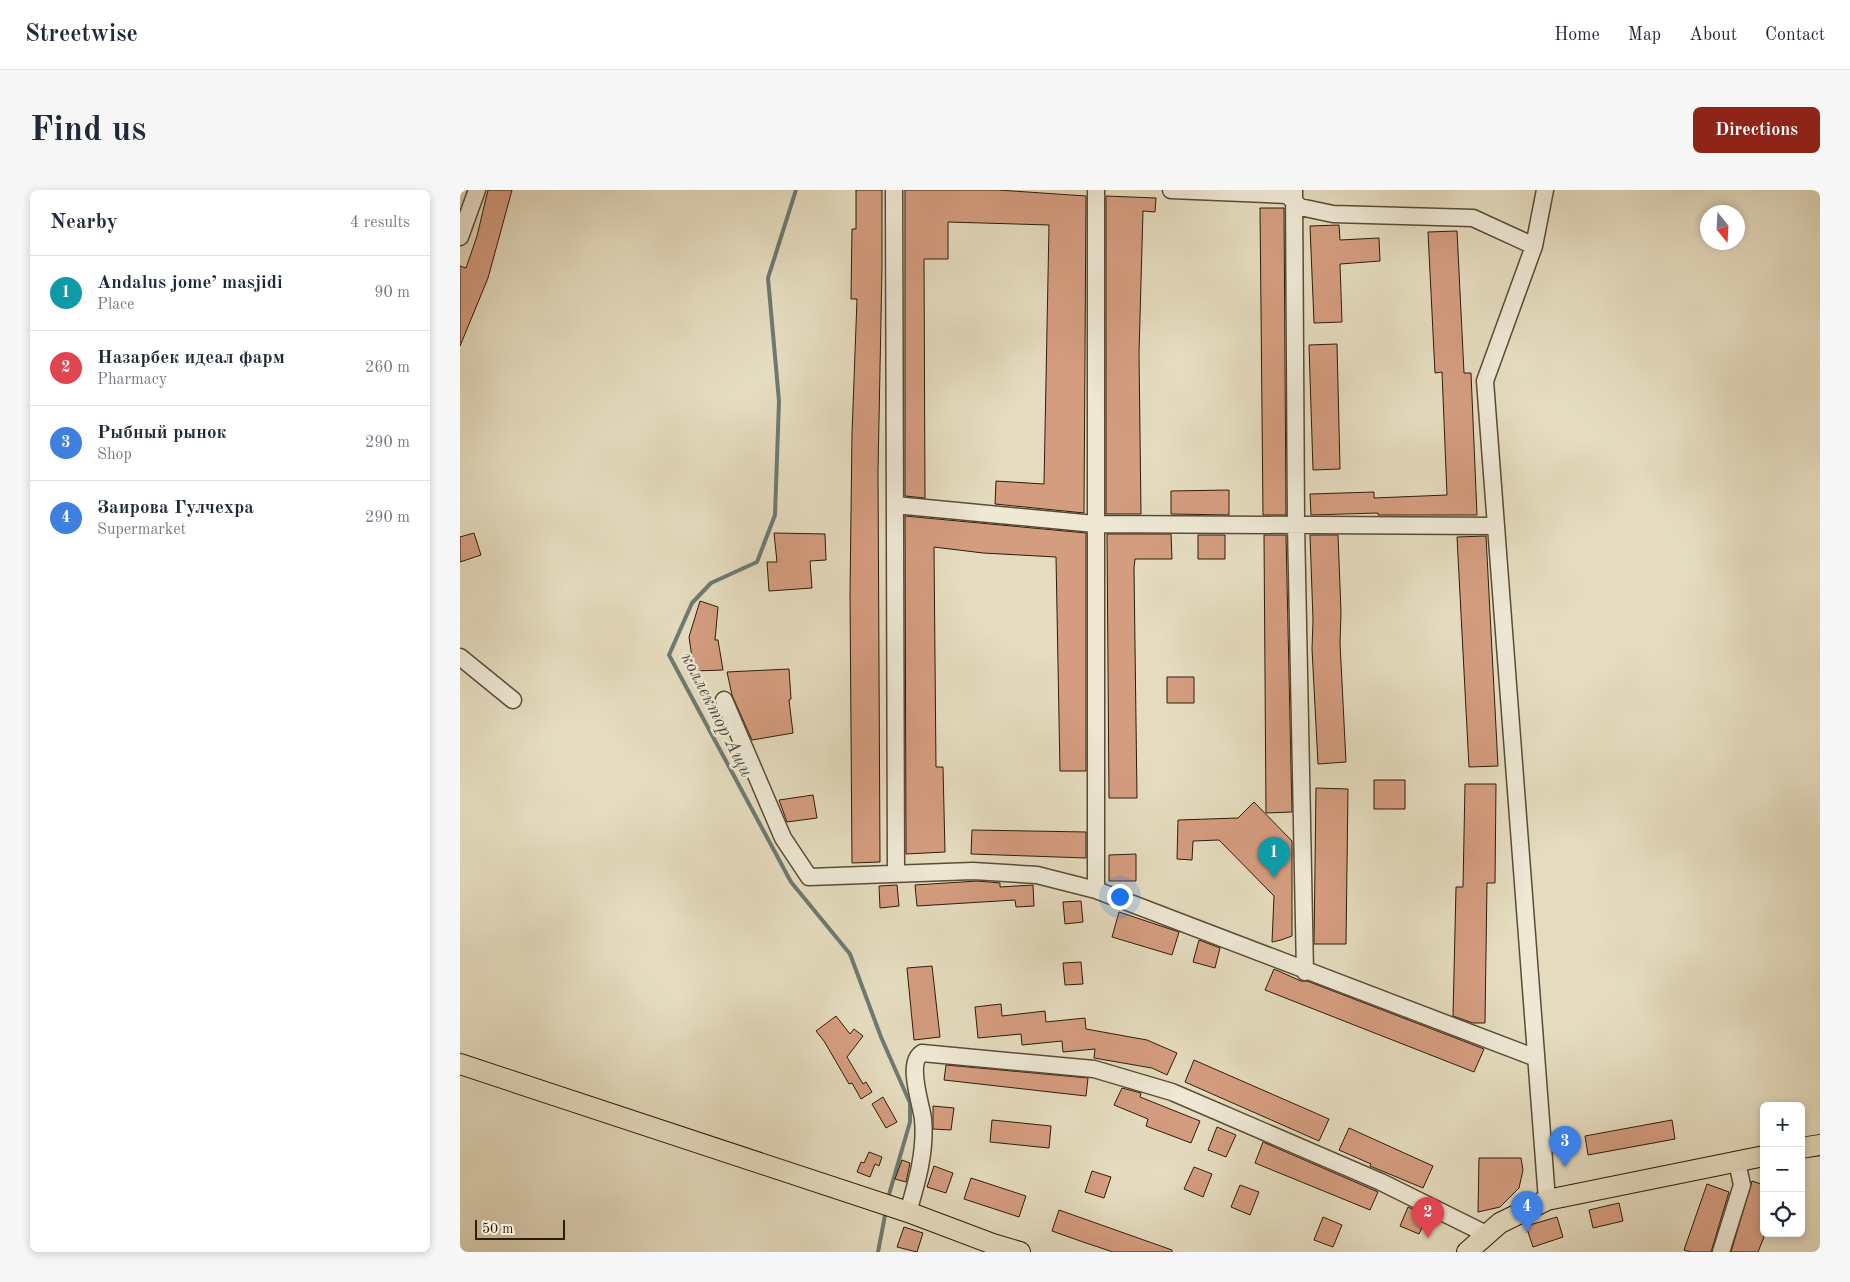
<!DOCTYPE html>
<meta charset="utf-8">
<style>
:root{--surface:#fff;--page:#f6f6f7;--text:#1f2937;--muted:#747a83;--line:#e0e1e3;--accent:#8f2418}
body{margin:0;font-family:"Old Standard TT",serif;background:var(--page);color:var(--text)}
.controls{position:absolute;right:15px;bottom:15px;display:grid;overflow:hidden;border-radius:8px;box-shadow:0 2px 8px #0003}
.controls button{width:45px;height:45px;display:grid;place-items:center;padding:0;border:0;border-bottom:1px solid var(--line);background:var(--surface);color:var(--text);font:25px sans-serif}
.compass{position:absolute;left:1240px;top:15px;width:45px;height:45px;border-radius:50%;background:var(--surface);box-shadow:0 2px 8px #0003;rotate:162deg}
.scale{position:absolute;left:15px;bottom:12px;width:90px;box-sizing:border-box;padding-left:5px;border:2px solid #2d1c07;border-top:0;font-size:14px;line-height:18px;white-space:nowrap;color:#2d1c07;-webkit-text-stroke:4px #eee8d5;paint-order:stroke}
.you{position:absolute;left:659px;top:706px;width:18px;height:18px;margin:-12px;border:4px solid #fff;border-radius:50%;background:#1a73e8;box-shadow:0 0 0 8px #1a73e833}
.badge{display:grid;place-items:center;width:32px;height:32px;border-radius:50%;background:var(--accent);color:#fff;font-size:16px;font-weight:700}
.pin{position:absolute;translate:-50% -41px;filter:drop-shadow(0 1px 2px #0008)}
.pin::after{content:'';position:absolute;top:26px;width:18px;height:15px;background:inherit;clip-path:polygon(0 0,100% 0,50% 100%)}
.list{margin:0;padding:0;list-style:none}
h2{display:flex;justify-content:space-between;align-items:center;height:65px;margin:0;padding:0 20px;font-size:21px}
h2 small{font-size:16px;font-weight:400;color:var(--muted)}
.list li{display:grid;grid-template-columns:32px 1fr auto;gap:15px;align-items:center;box-sizing:border-box;height:75px;padding:0 20px;border-top:1px solid var(--line)}
.list b{display:block;font-size:19px;white-space:nowrap}
.list p{margin:0;font-size:16px;white-space:nowrap;color:var(--muted)}
.list em{font-size:16px;font-style:normal;color:var(--muted)}
.icon{flex:none;width:28px;height:28px;fill:none;stroke:currentColor;stroke-width:2;stroke-linecap:round;stroke-linejoin:round}
.map{position:relative;flex:none;width:1360px;height:1062px;overflow:hidden;border-radius:8px}
header{display:flex;align-items:center;gap:30px;box-sizing:border-box;height:70px;padding:0 25px;background:var(--surface);border-bottom:1px solid var(--line)}
header strong{font-size:24px}
nav{display:flex;gap:28px;margin-inline-start:auto;font-size:18px}
.intro{display:flex;align-items:center;justify-content:space-between;box-sizing:border-box;height:120px;padding:0 30px}
h1{margin:0;font-size:35px}
.button{padding:12px 22px;border-radius:8px;background:var(--accent);color:#fff;font-size:18px;font-weight:700}
main{display:flex;gap:30px;padding:0 30px}
aside{flex:1;background:var(--surface);border-radius:8px;box-shadow:0 2px 8px #0003}
.map>svg:first-child{display:block}
</style>
<header>
<strong>Streetwise</strong>
<nav><a>Home</a><a>Map</a><a>About</a><a>Contact</a></nav>
</header>
<div class="intro"><h1>Find us</h1><a class="button">Directions</a></div>
<main>
<aside>
<h2>Nearby<small>4 results</small></h2>
<ul class="list">
<li><span class="badge" style="background:#0f9aa8">1</span><div><b>Andalus jome’ masjidi</b><p>Place</p></div><em>90 m</em></li>
<li><span class="badge" style="background:#e0444e">2</span><div><b>Назарбек идеал фарм</b><p>Pharmacy</p></div><em>260 m</em></li>
<li><span class="badge" style="background:#3f7fe0">3</span><div><b>Рыбный рынок</b><p>Shop</p></div><em>290 m</em></li>
<li><span class="badge" style="background:#3f7fe0">4</span><div><b>Заирова Гулчехра</b><p>Supermarket</p></div><em>290 m</em></li>
</ul>
</aside>
<div class="map">
<svg width="1360" height="1062" viewBox="0 0 1360 1062">
<rect width="100%" height="100%" fill="#e5dcbf"/>
<filter id="stains"><feTurbulence type="fractalNoise" baseFrequency=".004" numOctaves="4"/><feColorMatrix values="0 0 0 0 .2 0 0 0 0 .09 0 0 0 0 .02 0 0 0 .5 -.17"/></filter>
<radialGradient id="worn" r=".72"><stop offset=".6" stop-color="#630" stop-opacity="0"/><stop offset="1" stop-color="#630" stop-opacity=".3"/></radialGradient>
<g fill="none" stroke-linecap="round" stroke-linejoin="round">
<!-- stream -->
<path stroke="#6e7a72" stroke-width="4" d="M336 0 308 88 319 211 315 325 297 372 251 393 232 413 209 465 331 692 390 764 421 847 450 913V932L428 1008
M418 1062 426 1020"/>
</g>
<!-- building -->
<path fill="#d59d80" stroke="#2d1c07" d="M28 0H52L28 88 0 156V76L6 78 17 46Z
M396 0H422V77L418 281 420 672 392 673 390 403 392 244 397 109H391L392 39H396Z
M445 0H538L626 6 624 323 535 314 536 291 584 294 589 35 488 32V69H464L465 308 445 306Z
M646 6 696 8 695 22 683 21 679 163 681 324H646Z
M800 18H824L826 325H803Z
M879 35 880 50 919 48 920 71 880 74 882 132 854 133 850 36Z
M997 41 1004 183H1011L1017 325H918V323L851 325 850 304 914 302V308L987 305 982 182 975 183 968 42Z
M877 154 880 279 853 280 849 155Z
M769 300V325L711 324V301Z
M445 326 626 343V581H600L596 367 523 363 474 357 476 577H483L485 662 446 664Z
M14 343 21 365 0 372V347Z
M314 343 365 344 366 370 350 371 352 398 309 401 307 372H317Z
M647 344H711L712 369H675L674 378 677 608H649Z
M738 345H765V369H738Z
M804 345H826L832 622 806 623Z
M850 345H878L881 422 880 453 886 572 858 574 852 459 853 430Z
M1026 346 1038 576 1009 577 997 347Z
M240 411 258 417 255 450H258L263 480 234 481 229 447Z
M329 479 331 509 329 510 333 543 292 550 272 505 267 482Z
M707 487H734V513H707Z
M914 590H945V619H914Z
M1005 594H1036L1035 693H1027L1025 833H1013L993 826 996 697H1003Z
M856 598 888 599 886 754H854Z
M353 605 357 628 327 632 319 610Z
M794 612 832 651V746L821 750 812 752 814 706 759 650 733 651 732 670 717 669 718 630 778 628Z
M512 640 626 642V668L511 664Z
M676 664V691H649V665Z
M518 691 540 693V697L573 695 574 716 556 717 555 710 457 716 455 695Z
M437 695 439 716 420 718 419 696Z
M621 711 623 732 605 734 603 712Z
M659 722 719 742 712 765 652 747Z
M739 750 760 758 755 778 733 772Z
M621 772 623 794 605 795 603 773Z
M472 776 480 847 454 850 447 778Z
M814 779 841 791H847L1024 859 1014 882 805 800Z
M541 814 542 826 585 821 586 832 625 828 626 839 687 850 717 863 707 885 692 878 634 868 635 859 603 862 602 851 562 855 561 844 518 848 515 817Z
M376 826 390 844 394 839 403 846 387 867 403 894 406 892 412 902 401 909 392 893 389 894 364 851 356 841Z
M734 870 869 929 859 951 725 892Z
M486 875 628 888 626 906 484 890Z
M662 898 681 903 680 907 740 931 731 953 686 936 688 929 654 915Z
M423 907 437 932 426 938 412 914Z
M473 916 494 918 491 940 473 939Z
M532 930 591 936 589 958 530 952Z
M1212 930 1215 949 1128 965 1125 946Z
M757 937 776 945 766 967 748 960Z
M889 938 973 976 963 998 910 976 911 974 879 960Z
M803 952 918 1002 910 1020 795 973Z
M409 962 422 967 419 976 415 974 410 987 397 982 401 972 404 973Z
M1019 968H1061L1063 980 1059 998 1040 1017 1018 1022Z
M442 970 450 973 446 992 435 989Z
M474 976 493 983 486 1003 467 997Z
M734 977 752 984 743 1007 724 999Z
M632 981 651 987 644 1008 625 1002Z
M511 988 566 1006 559 1027 504 1009Z
M1292 991 1304 995V1047L1298 1062H1271Z
M1247 994 1269 1002 1251 1062H1231L1224 1060Z
M780 995 799 1002 790 1025 771 1017Z
M1159 1013 1163 1031 1133 1038 1129 1020Z
M948 1017 967 1026 959 1044 940 1036Z
M599 1020 712 1060V1062H653L623 1052 592 1041Z
M863 1027 882 1035 873 1057 854 1050Z
M1097 1027 1103 1047 1073 1057 1066 1036Z
M444 1037 463 1043 457 1062 437 1057Z"/>
<g fill="none" stroke-linecap="round" stroke-linejoin="round">
<!-- minor casing -->
<g stroke="#5b4c35" stroke-width="19">
<path id="minor" d="M434 0 436 684
M711 0 827 5 840 17 873 24 1013 28 1074 56
M834 0 836 334 845 782
M1085 0 1074 56 1025 191 1087 1010
M0 47 17 0
M435 315 635 334 1036 336
M0 467 53 510
M264 510 323 648 349 687 513 681 577 685 636 700 1076 868
M636 700V0
M448 1022C457 992 466 961 463 929 461 913 446 873 462 863L634 879 712 902 921 992 1026 1044
M1261 1062 1282 995 1277 972"/>
</g>
<!-- major casing -->
<g stroke="#2d1c07" stroke-width="22">
<path id="major" d="M0 874 448 1022 533 1054 560 1062
M1341 958 1360 955
M1007 1062 1040 1033 1087 1010 1304 966"/>
</g>
<!-- minor -->
<use href="#minor" stroke="#eee8d5" stroke-width="16"/>
<!-- major -->
<use href="#major" stroke="#e5dcbf" stroke-width="20"/>
</g>
<g text-anchor="middle" stroke-width="5" stroke-linejoin="round" paint-order="stroke">
<!-- water labels -->
<g font-size="19" font-style="italic" fill="#4d4b3d" stroke="#eee8d5">
<text transform="translate(258 524) rotate(63)" y="7">коллектор Ащи</text>
</g>
</g>
<rect width="100%" height="100%" filter="url(#stains)"/>
<rect width="100%" height="100%" fill="url(#worn)"/>
</svg>
<div class="controls">
<button>+</button>
<button>−</button>
<button><svg class="icon" aria-label="locate" viewBox="0 0 24 24"><circle cx="12" cy="12" r="6"/><path d="M12 2v4M12 18v4M2 12h4M18 12h4"/></svg></button>
</div>
<svg class="compass" viewBox="-18 -18 36 36"><path d="M0-13l5 13h-10z" fill="#e53935"/><path d="M0 13l5-13h-10z" fill="#747a83"/></svg>
<div class="scale">50 m</div>
<div class="you"></div>
<div class="pin badge" style="left:814px;top:688px;background:#0f9aa8">1</div>
<div class="pin badge" style="left:968px;top:1048px;background:#e0444e">2</div>
<div class="pin badge" style="left:1105px;top:977px;background:#3f7fe0">3</div>
<div class="pin badge" style="left:1067px;top:1042px;background:#3f7fe0">4</div>
</div>
</main>
